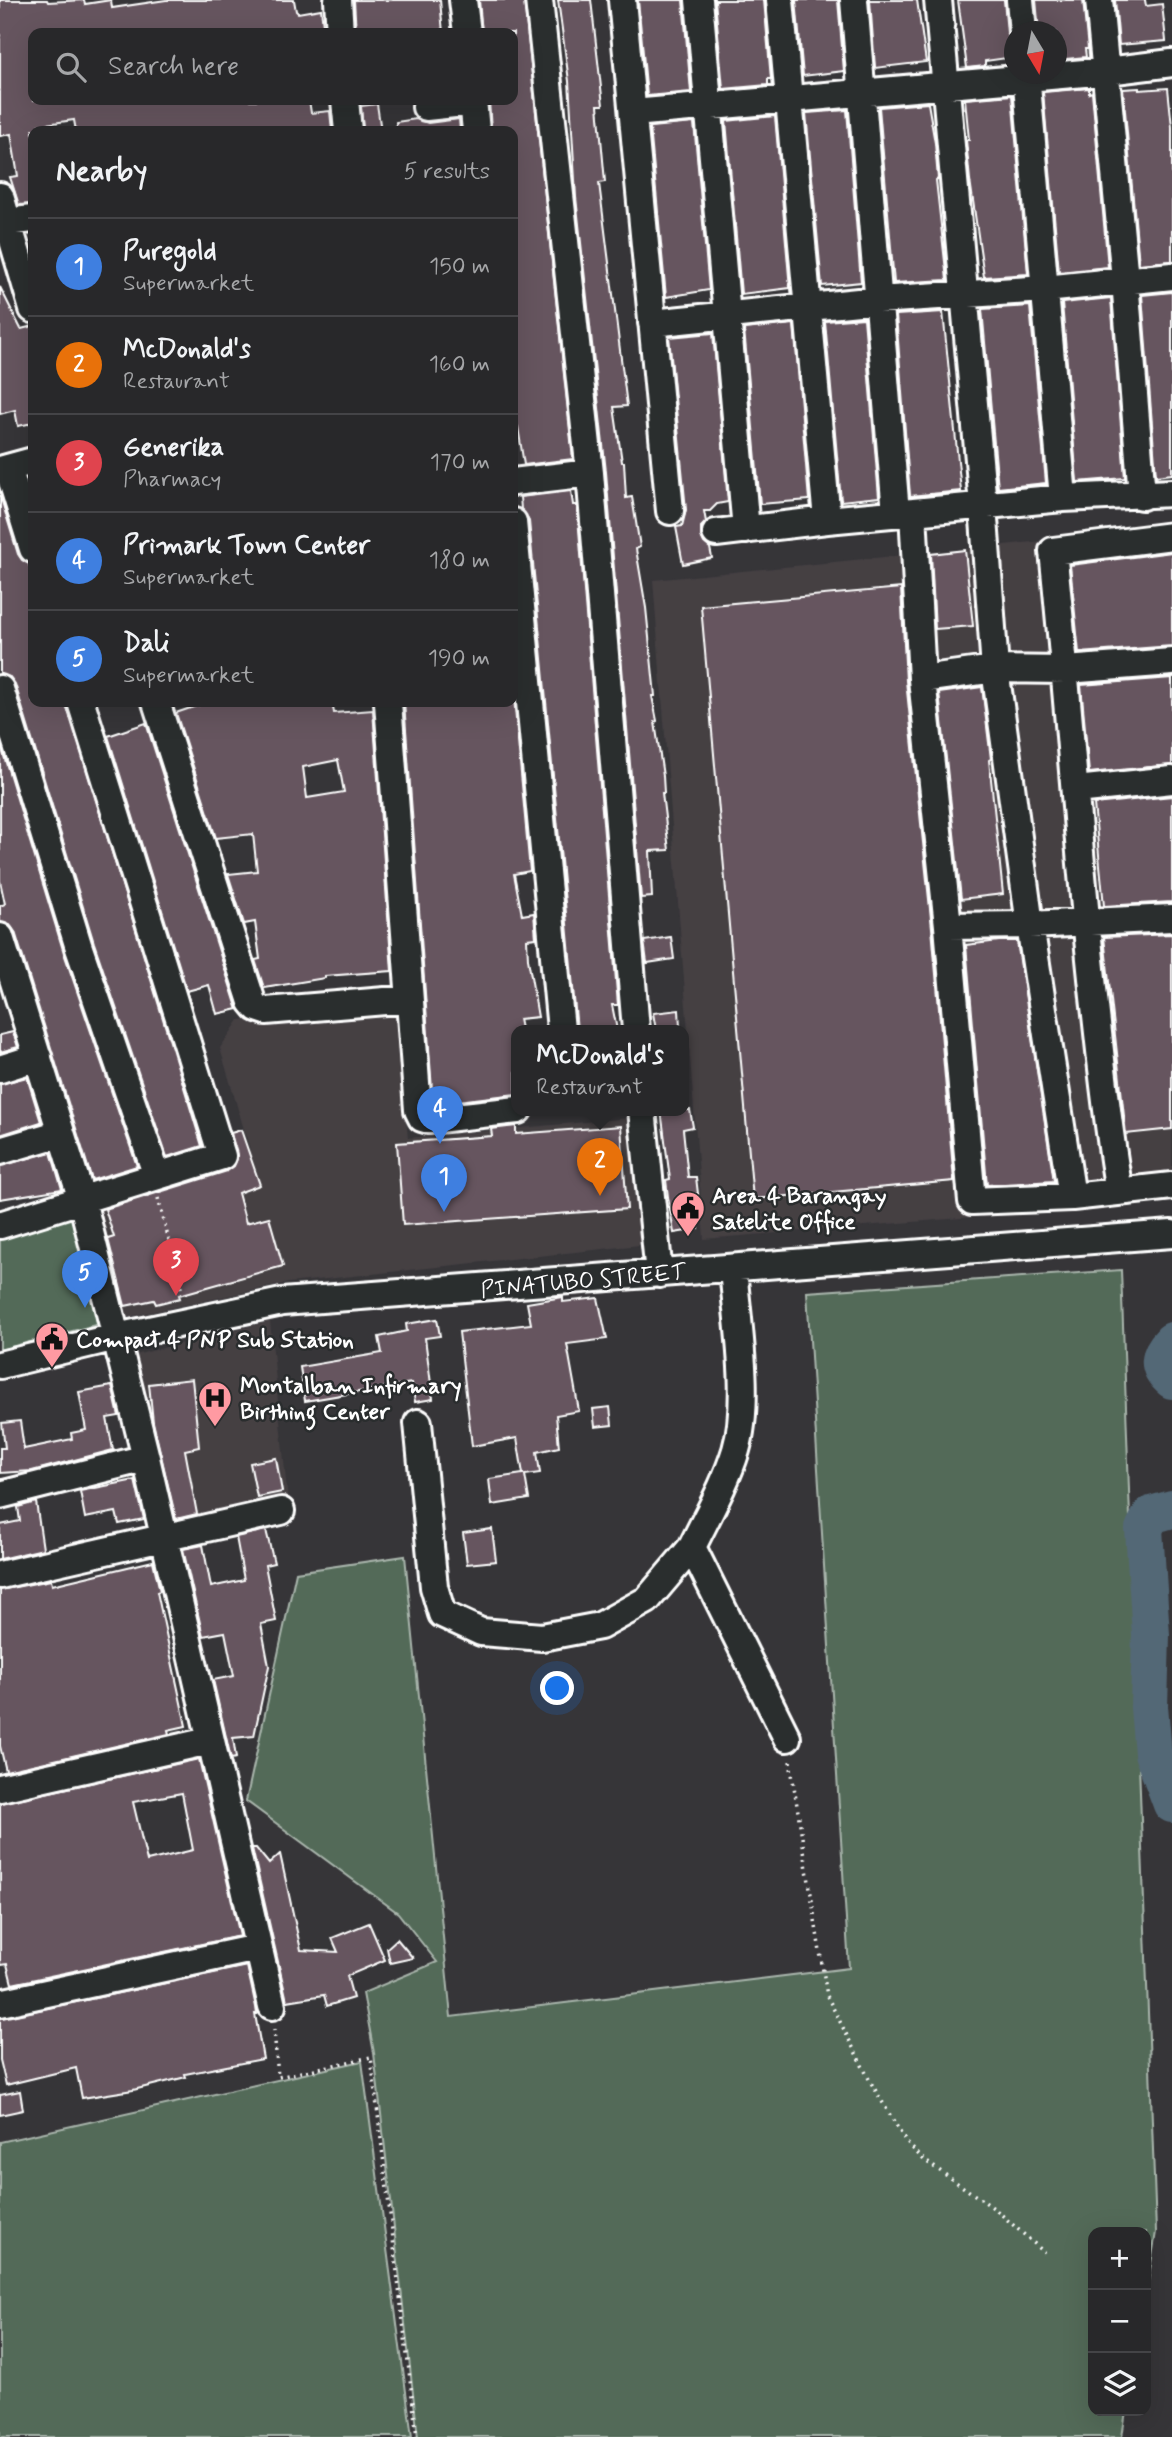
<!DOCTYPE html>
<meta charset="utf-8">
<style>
:root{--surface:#28282a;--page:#303032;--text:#f1f3f6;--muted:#a5a6a8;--line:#444447;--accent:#8abfa5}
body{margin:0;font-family:Mynerve,sans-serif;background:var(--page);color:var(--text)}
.controls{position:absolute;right:21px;bottom:21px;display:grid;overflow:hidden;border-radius:14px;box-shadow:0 7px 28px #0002}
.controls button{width:63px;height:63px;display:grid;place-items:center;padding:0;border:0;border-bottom:2px solid var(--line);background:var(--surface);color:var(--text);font:35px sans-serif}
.compass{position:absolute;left:1004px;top:21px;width:63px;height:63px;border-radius:50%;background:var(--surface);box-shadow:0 7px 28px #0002;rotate:170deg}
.you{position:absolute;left:558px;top:1689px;width:24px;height:24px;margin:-18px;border:5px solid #fff;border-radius:50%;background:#1a73e8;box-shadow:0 0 0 10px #1a73e833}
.badge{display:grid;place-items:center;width:46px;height:46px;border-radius:50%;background:var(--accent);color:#fff;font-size:23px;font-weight:700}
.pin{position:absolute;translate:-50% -58px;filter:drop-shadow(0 2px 4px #0008)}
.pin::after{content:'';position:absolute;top:37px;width:24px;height:21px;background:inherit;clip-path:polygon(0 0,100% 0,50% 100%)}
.popup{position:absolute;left:511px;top:1025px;width:178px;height:91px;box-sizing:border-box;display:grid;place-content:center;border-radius:14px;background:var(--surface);filter:drop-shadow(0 2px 5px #0005);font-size:23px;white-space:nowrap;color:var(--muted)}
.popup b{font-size:26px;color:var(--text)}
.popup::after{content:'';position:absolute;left:50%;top:100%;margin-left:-14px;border:14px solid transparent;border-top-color:var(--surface)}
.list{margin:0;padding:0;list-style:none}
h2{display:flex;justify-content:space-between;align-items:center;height:91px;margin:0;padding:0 28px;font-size:30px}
h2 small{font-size:23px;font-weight:400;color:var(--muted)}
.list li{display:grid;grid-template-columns:46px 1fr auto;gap:21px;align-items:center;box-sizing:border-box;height:98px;padding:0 28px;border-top:2px solid var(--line)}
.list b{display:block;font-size:26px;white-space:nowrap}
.list p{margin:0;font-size:23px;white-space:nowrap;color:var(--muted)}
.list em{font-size:23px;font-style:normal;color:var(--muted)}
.icon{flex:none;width:38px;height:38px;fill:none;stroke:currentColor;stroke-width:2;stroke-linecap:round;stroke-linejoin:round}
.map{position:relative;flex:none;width:1172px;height:2437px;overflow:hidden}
.search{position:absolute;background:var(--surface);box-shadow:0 7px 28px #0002;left:28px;top:28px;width:490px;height:77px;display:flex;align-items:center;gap:18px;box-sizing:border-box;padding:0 24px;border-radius:14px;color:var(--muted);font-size:26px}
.panel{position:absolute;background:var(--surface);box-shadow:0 7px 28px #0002;left:28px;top:126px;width:490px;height:581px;border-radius:14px}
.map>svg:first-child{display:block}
</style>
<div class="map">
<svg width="1172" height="2437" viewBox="0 0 1172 2437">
<rect width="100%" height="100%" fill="#363538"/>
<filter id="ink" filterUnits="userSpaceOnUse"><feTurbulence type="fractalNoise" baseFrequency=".0143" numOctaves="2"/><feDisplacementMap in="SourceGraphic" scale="14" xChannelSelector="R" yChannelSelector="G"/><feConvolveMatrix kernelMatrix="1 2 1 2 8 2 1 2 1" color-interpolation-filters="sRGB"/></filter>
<g filter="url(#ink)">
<!-- built -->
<path fill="#443f43" d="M1172 528V1201L704 1239 653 580Z
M395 1007 408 1138 630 1118 640 1245 289 1283 124 1318 92 1202 250 1150 220 1048 239 1020Z
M270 1321 288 1501 168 1528 135 1355Z"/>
<!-- green -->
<path fill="#536b59" stroke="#a9b5ac" stroke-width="2" d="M74 1213 103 1323 0 1350V1234Z
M1121 1270 1156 2232 1146 2294V2232H1093V2411H1126L1122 2437H418L374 2053 363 1993 437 1962 398 1913 246 1801 296 1572 405 1556 451 2017 849 1968 807 1292Z
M362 2061 412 2437H0V2142Z"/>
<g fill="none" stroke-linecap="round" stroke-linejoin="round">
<!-- river -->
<path stroke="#536776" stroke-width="38" d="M1172 1341C1158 1355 1156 1367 1172 1380
M1172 1509 1151 1515 1144 1529 1151 1635 1149 1707 1153 1753 1172 1804"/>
</g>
<!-- building -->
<path fill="#66555e" stroke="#fff" stroke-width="2" fill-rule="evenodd" d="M0 0H47L48 2 84 0 85 4 111 0 112 8 166 0H294L296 11 298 13 321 9 324 33H33V100H309L311 113 330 111 332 131H76L74 120 39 125 40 129 33 130V204L19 205 10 177 18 176 11 134 0 136Z
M354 0H440L443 33H356Z
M479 0H524L573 459 524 465 518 427 513 429V131H491L489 100H513V33H482Z
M558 0H591L603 105H598L605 182 599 183 627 406 614 407 622 462H624L626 498 632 497 640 547 636 549 646 608 655 696H652L657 721 655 722 663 776 664 793H662L669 850 650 851 652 897 641 898 606 472 576 197 569 81Z
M638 0H683L691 92 647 96Z
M715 0H764L771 79H768V85L723 89Z
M796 0H838L844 71 803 76Z
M870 0H917L926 62 875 68Z
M958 0H1004L1007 33 1014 44V57L985 61V66L967 68Z
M1036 0H1083L1088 49H1085L1086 57 1056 60V32H1039Z
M1115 0H1145L1146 6 1162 4 1166 41 1119 45Z
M1089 88V93L1092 92 1108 267 1059 272 1043 92Z
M1139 88V90L1168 88 1172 127V261L1139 264 1123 89Z
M1012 95 1028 274 984 277 970 180 966 140H969L965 99Z
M928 103 935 143 938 179 936 180 947 280 894 283 879 107Z
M377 104 381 131H363L361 106Z
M847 110 861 282 822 286 806 113Z
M775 116 790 288 741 294 726 121Z
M416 119 428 123 459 119 460 131H396V122Z
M694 123 709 290 666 297 650 127Z
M0 287 21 329 33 326V423L18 426 15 410 0 414Z
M1172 292V474L1156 476 1142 295Z
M1111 298 1125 478 1077 482 1062 303Z
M1030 306 1046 483 998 488 982 309Z
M943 312 961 491 910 496 896 315Z
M864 318 879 497 841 501 825 321Z
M794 324 809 500 760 504 744 329Z
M713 333 728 502 717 504 710 511H704L706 522 701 527V536L704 543 710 548 712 558 683 564 676 527 682 526 686 510 669 337Z
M571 491 573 505H577L618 1005H612L617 1030H577L529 521 521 509 520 497Z
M0 495 18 554 22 560 29 564 33 578V702H66L202 1146 167 1157 94 943 15 684 10 677 0 674Z
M965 550 973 626 935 629 931 554Z
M1172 552V646L1079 653 1070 565Z
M901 588 906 681 932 928 954 1181 753 1199 701 606Z
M1172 678V765L1089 773 1081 685Z
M513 687 530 871 514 874 522 915 534 913 536 938 527 939 528 959 538 1017 519 1019 521 1029 516 1030V1094L433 1104 404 702H513Z
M982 687 991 759 989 760 1003 894 961 899 939 693Z
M208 702H332L334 713 373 710 392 971 325 976V978L264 988 255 960 260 959 255 922 244 924 228 874 257 871 253 834 216 838 176 713ZM338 760 344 792 307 798 303 767Z
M146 723 237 1007 238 1009 217 1014 209 985 187 991 108 736Z
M0 743 64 953 137 1166 92 1180 15 932 10 925 0 922V906L5 904 0 881Z
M1172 796V902L1104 906 1094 804Z
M1172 934V1129L1126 1134 1104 937Z
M671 937 674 959 647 963 644 941Z
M999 941H1017L1054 1181 987 1185 966 945Z
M679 1010 680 1027 656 1030 653 1013Z
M13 1032 18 1047 0 1052V1035Z
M27 1077 41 1122 0 1135V1084Z
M661 1110H690L693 1127 683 1129 688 1177H696L698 1194H693L699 1229 674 1233 668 1197 666 1180 670 1179Z
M516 1126V1134L621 1126 627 1209 403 1225 397 1143 492 1136 491 1129Z
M241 1130 260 1185 238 1193 246 1223 269 1217 283 1266 179 1295 180 1298 156 1304 154 1300 125 1306 108 1239 114 1237 105 1209 227 1171 234 1166 237 1159 231 1133Z
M51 1152 62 1189 0 1199V1166Z
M563 1297V1302L598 1298 607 1339 567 1344 579 1411 556 1415 559 1447 537 1452 540 1473 525 1475 529 1499 492 1505 489 1479 523 1474 517 1438 472 1446 459 1332 531 1324 527 1303Z
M437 1319 440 1336 425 1338 433 1399 415 1402 412 1383 305 1401 300 1367 382 1353 379 1337 407 1331 406 1324Z
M192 1379 199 1447 185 1450 197 1514 176 1519 153 1422 149 1384Z
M112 1386 119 1416 107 1418 113 1450 32 1471 0 1473V1448H5L2 1423 20 1421 24 1449 72 1439 71 1433 86 1430 79 1392Z
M610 1407 612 1425 595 1427 593 1409Z
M276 1458 282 1492 257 1497 250 1463Z
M135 1480 144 1519 119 1524 116 1512 85 1518 80 1491Z
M36 1502 43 1549 0 1559V1525L20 1521 18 1507Z
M492 1529 496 1561 467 1564 463 1533Z
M266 1530 274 1563 265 1565 276 1621 261 1624 269 1666 254 1736 233 1738 236 1758 231 1759 213 1680 234 1676 225 1632 203 1636 183 1549 203 1545 211 1587 244 1580 236 1537Z
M153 1561 160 1591 157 1592 186 1726 168 1730 169 1734 6 1771 0 1746V1590L51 1580 52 1585Z
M199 1759 240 1936 12 1984 7 1964 0 1965V1803ZM182 1793 193 1850 147 1861 133 1802Z
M252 1848H256L269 1864 280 1854 301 1950 338 1952 332 1938 369 1923 385 1960 347 1976 353 1998 327 2006 324 1995 287 2001Z
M397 1939 413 1958 390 1963 387 1948Z
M247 1966 256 2007 257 2014H255L263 2059 185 2074 186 2077 133 2090 82 2098 76 2068 6 2085 0 2060V2018Z
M20 2091 23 2110 0 2115V2095Z"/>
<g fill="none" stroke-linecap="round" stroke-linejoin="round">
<!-- minor casing -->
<g stroke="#fff" stroke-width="32">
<path id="minor" d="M338 0 340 33
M463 0 467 33
M539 0 590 473 636 1030
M622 0 670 511
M699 0 746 530
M780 0 827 520
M854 0 896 513
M938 0 983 505 995 669 1030 925 1072 1197
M1020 0 1023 32
M1099 0 1125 280 1142 496
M1026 74 1063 498
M345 100 348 131
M473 100 476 131
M426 107 473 102
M633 113 1107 71 1172 63
M0 196 33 309
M6 222 33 219
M652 323 878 300 1045 289 1172 276
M8 468 33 549
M0 470 33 461
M513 482 590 473
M913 512 922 679 948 926 972 1201 1072 1197 1172 1186
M513 522 561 1030
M716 533 827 520 1063 498 1172 493
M922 679 995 669 1066 670 1172 662
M0 689 79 948 157 1176
M156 702 252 1002 257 1008 266 1011 409 999
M388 702 418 1110 422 1118 429 1120 518 1110
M1076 790 1172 780
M948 926 1030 925 1172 918
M0 937 82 1200 146 1458 272 2006
M0 1069 38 1057
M642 1110 659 1274
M0 1151 61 1133
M1119 1191C1108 1130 1102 1068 1095 1006 1078 855 1069 703 1053 551L1172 536
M0 1225 222 1156 81 702
M733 1268C737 1321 751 1399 736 1450 726 1483 707 1516 692 1547L787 1738
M0 1365 116 1337 282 1302 1172 1234
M418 1423 434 1587 442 1614 481 1632 542 1637 600 1626 647 1600 692 1547
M0 1495 146 1458
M0 1575 281 1511
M0 1788 209 1741
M0 2003 257 1948"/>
</g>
<!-- path -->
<path stroke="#fff" stroke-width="3.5" stroke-dasharray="2 5" stroke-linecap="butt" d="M158 1198 184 1299
M790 1761 827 1996 870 2081 906 2142 924 2160 995 2209 1045 2253
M274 2029 278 2077 371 2057 417 2437"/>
<!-- minor -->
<use href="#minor" stroke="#2a2d2e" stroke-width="26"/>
</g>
</g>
<!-- icons -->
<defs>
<g id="civic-pin" transform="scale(1.75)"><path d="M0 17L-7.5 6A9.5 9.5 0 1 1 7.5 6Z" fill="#ff9aa2" stroke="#2a2d2e"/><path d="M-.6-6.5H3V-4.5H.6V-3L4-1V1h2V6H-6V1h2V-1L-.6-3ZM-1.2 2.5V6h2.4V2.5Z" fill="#111"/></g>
<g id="hospital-pin" transform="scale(1.75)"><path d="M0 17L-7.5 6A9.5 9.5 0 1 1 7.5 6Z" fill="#ff9aa2" stroke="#2a2d2e"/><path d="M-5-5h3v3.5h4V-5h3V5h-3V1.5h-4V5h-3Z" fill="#111"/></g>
</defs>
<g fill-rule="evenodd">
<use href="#civic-pin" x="688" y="1208"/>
<use href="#civic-pin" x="52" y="1339"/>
<use href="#hospital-pin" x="215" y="1398"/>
</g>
<g text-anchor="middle" stroke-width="5" stroke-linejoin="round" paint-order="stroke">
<!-- poi labels -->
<g font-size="23" font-weight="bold" fill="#fff" stroke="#2a2d2e" text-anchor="start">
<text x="712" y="1203">Area 4 Barangay<tspan x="712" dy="26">Satelite Office</tspan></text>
<text x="76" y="1347">Compact 4 PNP Sub Station</text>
<text x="240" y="1393">Montalban Infirmary<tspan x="240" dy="26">Birthing Center</tspan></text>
</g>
<!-- street labels -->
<g font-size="23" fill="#fff" stroke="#2a2d2e">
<text transform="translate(583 1280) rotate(-5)" y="8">PINATUBO STREET</text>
</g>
</g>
</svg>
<div class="controls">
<button>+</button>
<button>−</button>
<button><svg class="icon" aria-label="layers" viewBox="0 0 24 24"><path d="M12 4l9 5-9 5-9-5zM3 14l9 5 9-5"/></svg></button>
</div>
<svg class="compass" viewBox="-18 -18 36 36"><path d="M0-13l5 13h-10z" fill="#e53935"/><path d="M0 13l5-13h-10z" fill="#a5a6a8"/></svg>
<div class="you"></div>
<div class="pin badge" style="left:444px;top:1212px;background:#3f7fe0">1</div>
<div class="pin badge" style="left:600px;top:1196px;background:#e8710a">2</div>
<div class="popup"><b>McDonald's</b>Restaurant</div>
<div class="pin badge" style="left:176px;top:1296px;background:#e0444e">3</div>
<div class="pin badge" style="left:440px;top:1144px;background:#3f7fe0">4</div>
<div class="pin badge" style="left:85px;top:1308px;background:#3f7fe0">5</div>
<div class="search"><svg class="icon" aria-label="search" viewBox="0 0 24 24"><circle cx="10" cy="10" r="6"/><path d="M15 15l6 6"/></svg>Search here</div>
<section class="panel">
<h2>Nearby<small>5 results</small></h2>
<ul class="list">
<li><span class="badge" style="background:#3f7fe0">1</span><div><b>Puregold</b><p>Supermarket</p></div><em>150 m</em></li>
<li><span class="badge" style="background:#e8710a">2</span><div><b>McDonald's</b><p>Restaurant</p></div><em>160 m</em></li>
<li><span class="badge" style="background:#e0444e">3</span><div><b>Generika</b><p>Pharmacy</p></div><em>170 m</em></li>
<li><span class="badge" style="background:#3f7fe0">4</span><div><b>Primark Town Center</b><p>Supermarket</p></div><em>180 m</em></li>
<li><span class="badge" style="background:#3f7fe0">5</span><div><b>Dali</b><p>Supermarket</p></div><em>190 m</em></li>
</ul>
</section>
</div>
